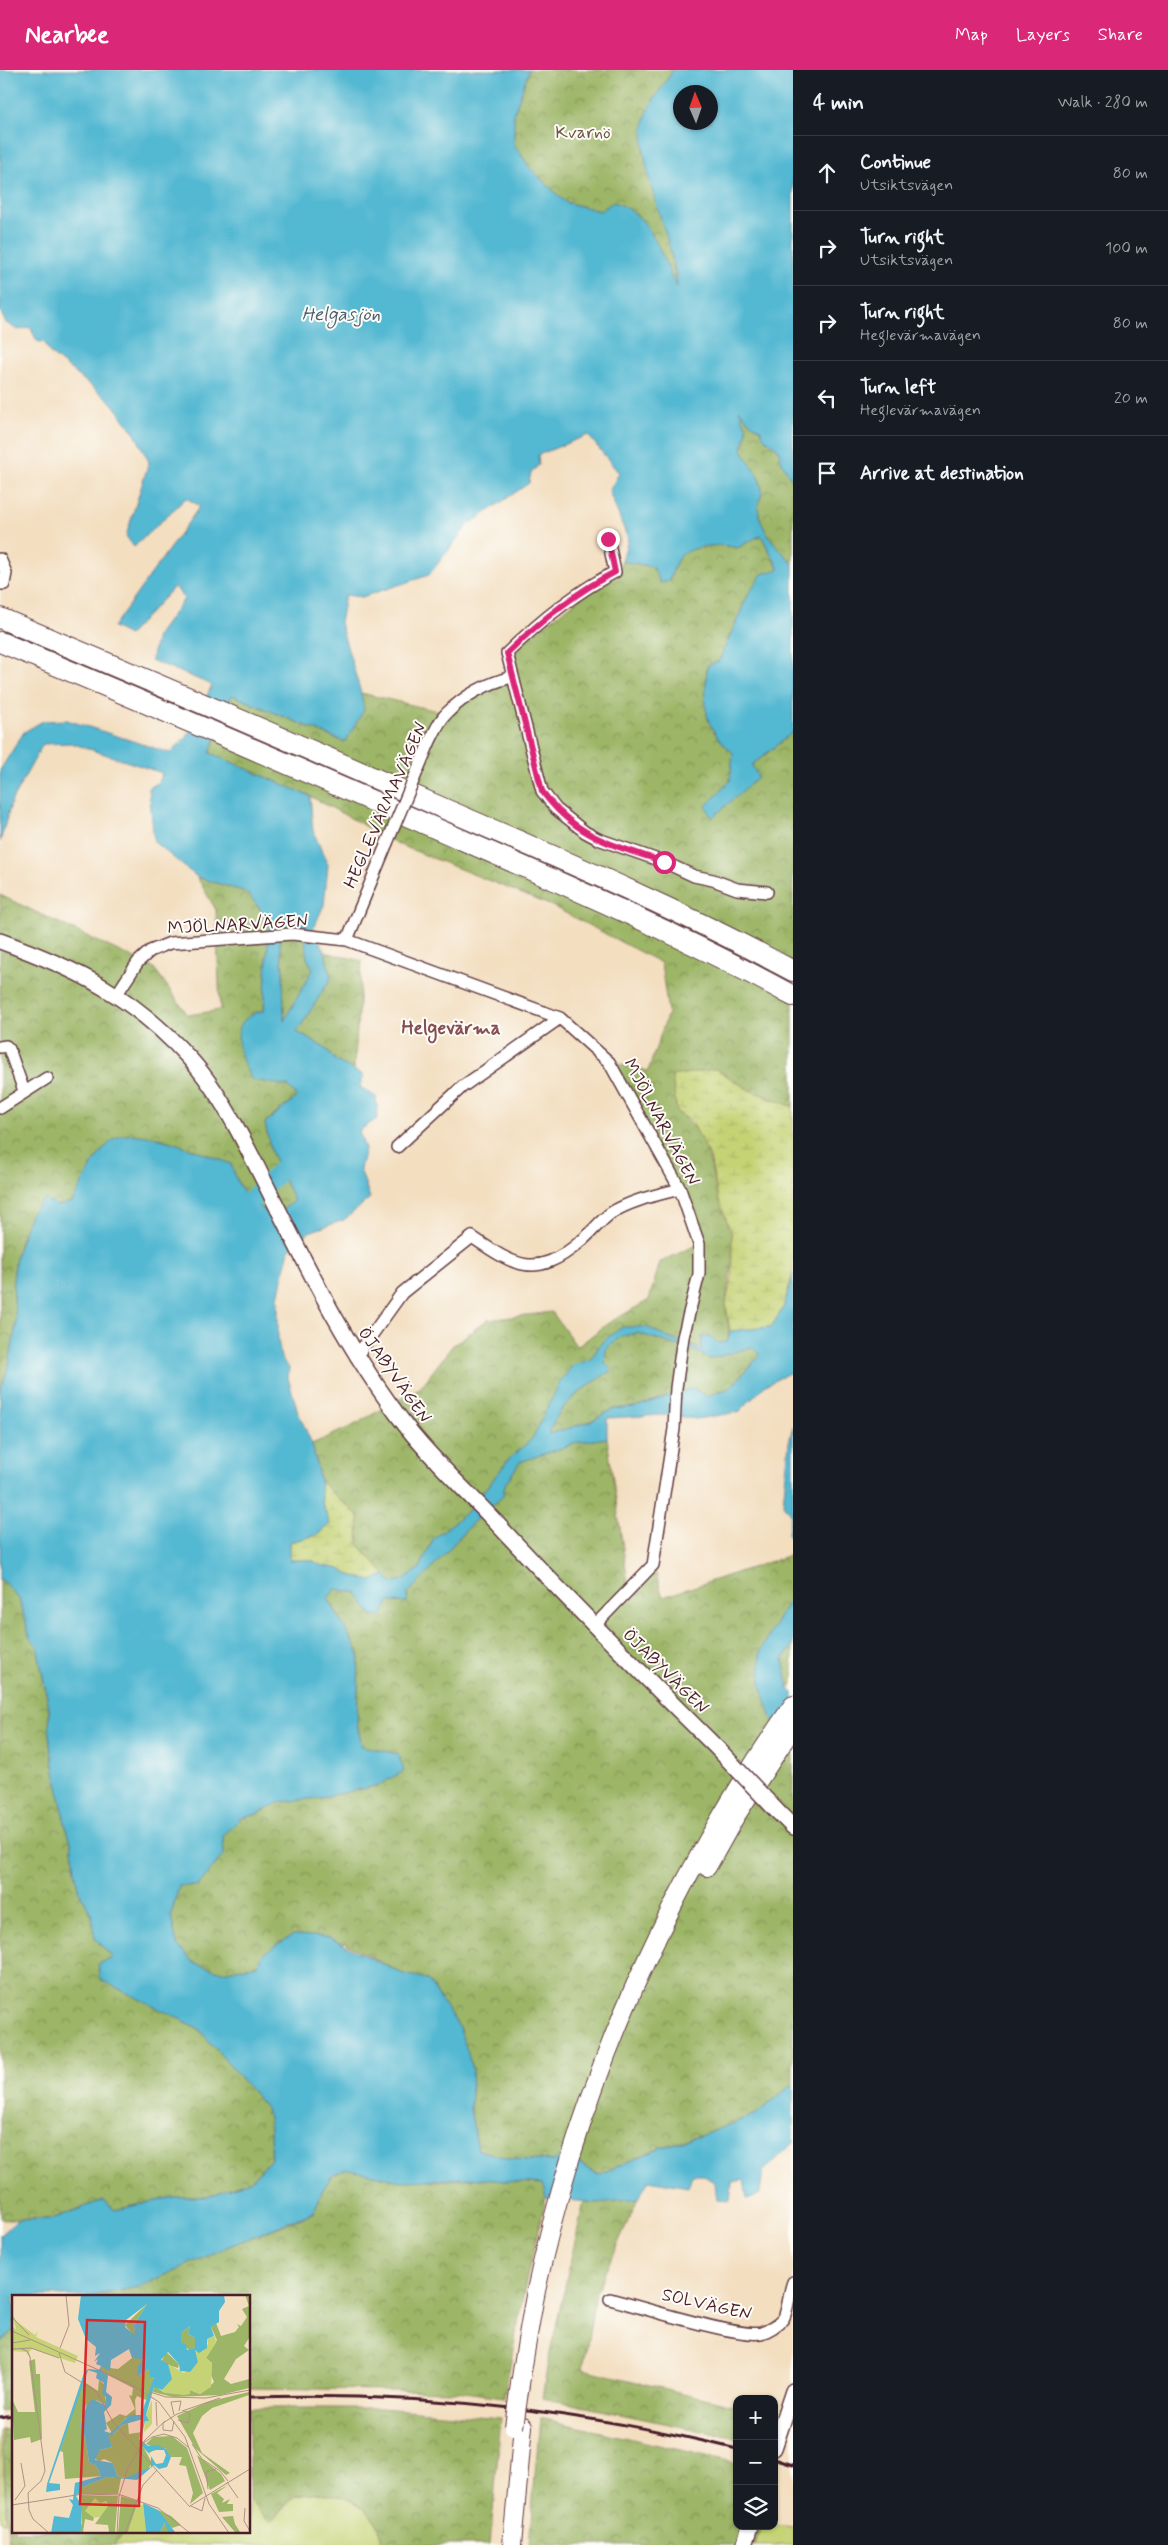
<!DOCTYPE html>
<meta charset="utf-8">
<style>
:root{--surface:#171b24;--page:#242831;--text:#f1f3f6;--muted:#9ea1a6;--line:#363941;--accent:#db2777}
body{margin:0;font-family:Mynerve,sans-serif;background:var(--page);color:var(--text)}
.controls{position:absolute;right:15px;bottom:15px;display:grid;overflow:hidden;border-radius:10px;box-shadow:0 1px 4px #0004}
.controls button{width:45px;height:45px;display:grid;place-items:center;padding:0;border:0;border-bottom:1px solid var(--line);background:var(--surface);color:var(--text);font:25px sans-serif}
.compass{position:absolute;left:673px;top:15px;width:45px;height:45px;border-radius:50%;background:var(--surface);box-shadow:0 1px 4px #0004;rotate:358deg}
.stop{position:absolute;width:15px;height:15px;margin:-11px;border:4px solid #db2777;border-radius:50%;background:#fff}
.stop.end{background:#db2777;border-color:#fff;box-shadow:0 1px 5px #0008}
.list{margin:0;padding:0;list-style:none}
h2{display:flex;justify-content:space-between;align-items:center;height:65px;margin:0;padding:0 20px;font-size:21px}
h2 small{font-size:16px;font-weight:400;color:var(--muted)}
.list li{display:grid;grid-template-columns:32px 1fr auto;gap:15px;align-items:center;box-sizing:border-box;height:75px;padding:0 20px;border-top:1px solid var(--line)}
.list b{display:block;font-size:19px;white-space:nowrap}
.list p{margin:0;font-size:16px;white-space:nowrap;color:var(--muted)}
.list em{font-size:16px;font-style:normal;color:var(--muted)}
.icon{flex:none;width:28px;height:28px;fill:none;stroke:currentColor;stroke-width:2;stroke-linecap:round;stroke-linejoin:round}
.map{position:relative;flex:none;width:793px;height:2475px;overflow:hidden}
header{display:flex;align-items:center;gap:30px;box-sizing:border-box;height:70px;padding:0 25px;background:var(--accent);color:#fff}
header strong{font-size:24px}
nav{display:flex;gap:28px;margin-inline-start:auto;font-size:18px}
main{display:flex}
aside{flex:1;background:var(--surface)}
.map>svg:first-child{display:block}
</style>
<header>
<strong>Nearbee</strong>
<nav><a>Map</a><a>Layers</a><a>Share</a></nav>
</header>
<main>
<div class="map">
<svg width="793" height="2475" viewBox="0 0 793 2475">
<defs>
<pattern id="forest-crowns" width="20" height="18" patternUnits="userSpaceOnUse" patternTransform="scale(1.25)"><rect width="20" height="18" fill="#9cb566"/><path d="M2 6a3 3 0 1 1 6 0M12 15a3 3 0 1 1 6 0" fill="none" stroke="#819354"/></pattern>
<pattern id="wetland-marsh" width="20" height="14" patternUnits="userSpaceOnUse" patternTransform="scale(1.25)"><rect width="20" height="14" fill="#c5d375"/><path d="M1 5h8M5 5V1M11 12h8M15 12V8" fill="none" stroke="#abb565"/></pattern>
</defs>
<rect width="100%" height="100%" fill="#fdfcf7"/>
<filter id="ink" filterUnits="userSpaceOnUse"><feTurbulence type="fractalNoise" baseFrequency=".02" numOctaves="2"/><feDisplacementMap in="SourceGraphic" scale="10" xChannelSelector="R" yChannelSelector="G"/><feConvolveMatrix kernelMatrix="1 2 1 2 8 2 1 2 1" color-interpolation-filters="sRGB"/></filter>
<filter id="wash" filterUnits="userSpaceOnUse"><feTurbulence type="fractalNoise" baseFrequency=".0096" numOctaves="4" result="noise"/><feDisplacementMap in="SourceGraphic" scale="20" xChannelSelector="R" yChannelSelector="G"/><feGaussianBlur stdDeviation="1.12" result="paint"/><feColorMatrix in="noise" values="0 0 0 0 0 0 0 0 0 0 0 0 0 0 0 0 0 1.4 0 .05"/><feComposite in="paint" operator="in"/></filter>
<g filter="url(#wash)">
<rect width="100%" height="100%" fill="#f3dec0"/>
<!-- grass -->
<path fill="#c5d375" stroke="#887950" d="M320 2423C329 2424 340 2424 347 2428 366 2436 383 2454 383 2475H114L126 2461H249V2431L271 2452 295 2426Z
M774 2455 793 2457V2475H755L761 2456Z"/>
<!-- forest -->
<path fill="url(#forest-crowns)" stroke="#736a48" d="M529 0H673L658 25 643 78 655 128 668 166 677 219 671 206 600 141 565 132 530 98 514 74V43Z
M738 337 748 351 760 359 765 368 778 379 782 393 793 412V494C779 478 758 459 758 436 758 431 762 426 762 421 761 406 748 392 742 379L746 371Z
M761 465 779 500 762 504 748 525 719 591 707 596C705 637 700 653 733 683L730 711 706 736 712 748 758 707 752 695 793 662V1037L749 1020 716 999 672 1006 677 1042C711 1065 708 1094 719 1129 723 1140 730 1153 732 1165 736 1188 727 1210 726 1233 725 1246 731 1258 728 1271L701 1280 666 1267 648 1257 602 1272 591 1289 573 1296 532 1369 509 1389 468 1441 433 1469 420 1498 403 1510 392 1513 358 1474V1447L320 1411 312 1374 354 1355 421 1317 452 1276 487 1250 552 1242 577 1277 607 1254 649 1230 660 1192 699 1174 680 1119 609 992 648 1001 668 943 661 893 552 836 400 775 310 726 210 683 232 625 344 672 363 640 361 623 446 643 512 607 507 583 615 502 622 491 653 497 660 513 669 511C672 504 674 495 678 489 687 475 723 473 737 478Z
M197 807 246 822 262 841 269 854 264 941 251 943 275 1013 288 1016 297 1027 265 1053 271 1081 294 1131 274 1146C247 1130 241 1124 231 1094L160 1068 93 1094 72 1132 58 1136 24 1158 16 1185 13 1212 16 1255 9 1294 0 1322V825L154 898 188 945 220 940 216 840Z
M278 855H304L307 888 313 899 284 952 283 902Z
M325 882 362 891 354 1000 336 991 326 979 297 962 331 908Z
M637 1263 698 1282 709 1289 752 1277 760 1285 730 1318 706 1326 693 1318 635 1337 613 1339 592 1351 548 1365C558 1333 586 1317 612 1300L605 1293 606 1278 622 1266Z
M607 1368 629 1520 653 1495 663 1527 793 1484V1523L760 1582 772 1649 793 1674V2014L756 2044 703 2065 658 2078 598 2105 563 2083 554 2091 510 2089 478 2080 470 2039 472 2000 459 1957 427 1909 403 1904 345 1873 264 1883 257 1895 222 1902 194 1893 176 1875 171 1845 179 1816 224 1784 223 1766 241 1748 258 1744 280 1732 320 1728 379 1715 398 1684 362 1676 357 1653 359 1584 328 1528 336 1519 357 1523 382 1546 389 1532 408 1523 427 1504 471 1454 503 1426 505 1414 520 1392 579 1372Z
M0 1508 19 1529 30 1568 37 1575 49 1638 50 1675 65 1753 71 1772 78 1819 92 1846 95 1868 155 1936 198 1958 266 2038 270 2058 271 2089 250 2111 207 2127H173L115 2140 103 2130 52 2149H0Z
M793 1576V1612L789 1619 783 1589Z
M345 2099 438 2111 470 2108 543 2114 546 2128 526 2211 504 2327 456 2321 249 2318V2226H92L139 2217 229 2176 314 2143C321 2123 325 2107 345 2099Z
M638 2129 596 2222 583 2299 737 2336V2368L542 2328 548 2292 584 2131Z
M14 2260V2339L0 2341V2273Z
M249 2338H381L501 2348 490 2475H383C382 2439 342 2420 310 2424 306 2425 299 2424 295 2426 287 2431 278 2445 271 2452L249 2431Z
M540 2348 737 2393V2456H761L755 2475H529Z
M14 2359V2461H126L114 2475H9L2 2360Z"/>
<!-- wetland -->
<path fill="url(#wetland-marsh)" stroke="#887950" d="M716 999 749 1020 793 1037V1204L783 1238 771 1257 730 1261 726 1234 732 1205V1165L718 1127 710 1087 692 1052 677 1042 672 1006Z
M320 1411 359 1447 358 1474 385 1505 371 1511 347 1504 340 1499 320 1495 312 1490H290V1472L317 1465 330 1454 321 1431Z
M0 2360H2L6 2452 0 2451Z"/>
<!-- water -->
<path fill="#53b8d2" stroke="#4e6c7e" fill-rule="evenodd" d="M0 0H529L514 43V74L530 98 565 132 600 141 613 132C653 144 659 184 677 217 674 166 632 93 646 46 651 30 665 14 673 0H793V412L782 393 778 379 764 368 760 359 748 351 739 339 747 360 742 379C748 392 761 406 762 421 762 426 758 431 758 436 758 459 779 478 793 494V662L752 695 758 707 712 748 706 736 730 711 733 683C700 653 705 637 707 596L719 591 748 525 762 504 779 499 761 465 737 478C723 473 687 475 678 489 674 495 672 504 669 511L660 513 653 497 622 491 628 469 609 421 619 403 588 365 538 385 539 395 531 402 529 413 468 455 429 505 362 527 345 525 340 553 361 623 364 640 345 672 232 625 210 683 310 726 313 761 328 795 324 835 313 859 325 882 331 908 297 962 326 979 336 991 364 1005 360 1017 376 1027 378 1048 359 1061 365 1079 360 1099 370 1128 344 1150 309 1162 289 1180 278 1227V1269L281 1288 289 1298 288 1308 298 1342 312 1374 320 1411 321 1431 330 1454 317 1465 290 1472V1490H312L320 1495 340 1499 347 1504 371 1511 385 1505 392 1513 403 1510 420 1498 433 1469 468 1441 509 1389 532 1369 560 1312 573 1295 591 1289 602 1272 622 1257H648L666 1267 701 1280 702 1267H711L718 1273 728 1271 730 1261 771 1257 783 1238 793 1204V1301L766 1315 739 1342 696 1349 665 1345 607 1348V1368L579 1372 520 1392 505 1414 503 1426 471 1454 427 1504 408 1523 407 1533 389 1532 382 1546 373 1547 357 1523 336 1519 328 1528 359 1584 357 1653 362 1676 398 1684 404 1701 379 1715 320 1728 280 1732 258 1744 241 1748 223 1766 224 1784 198 1816H179L171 1845 177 1875 194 1893 222 1902 257 1895 264 1883 293 1865 328 1867 403 1904 427 1909 459 1957 467 1980 472 2000 470 2039 478 2080 510 2089 554 2091 563 2083 598 2105 659 2078 703 2065 756 2044 793 2014V2073L763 2102 760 2124 747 2129 744 2110 732 2112 730 2131 717 2130 715 2113 703 2105H692L688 2117 649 2110 638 2129 598 2133 546 2128 542 2114 470 2108 401 2111 345 2099 333 2104 322 2121 314 2142 229 2176 139 2217 92 2226H14V2260L0 2273V2165L17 2150 52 2149 103 2130 115 2140 173 2127H207L250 2111 271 2089 270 2058 266 2038 198 1958 101 1910 98 1894 113 1888 95 1868 92 1846 78 1819 71 1772 65 1753 50 1675 49 1638 37 1575 30 1568 19 1529 0 1508V1322L9 1294 16 1255 13 1212 16 1185 30 1144 44 1129 58 1136 72 1132C83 1113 98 1077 118 1067 142 1056 206 1085 231 1094 241 1125 247 1130 274 1146L294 1131 271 1081 265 1053 297 1027 288 1016 252 1010C238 986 225 947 264 941L269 854 262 841 246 822 197 807 154 772 149 718 159 712 162 703 71 673 43 674 12 730 0 772V700L24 662 43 651 67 650 170 683 187 667 212 615 151 590 157 566 184 529 175 516 129 565 113 557 200 436 186 428 134 477 126 466 149 392 134 362 110 331 50 283 45 273 37 271 30 257 18 260 6 253 0 241ZM680 22H710V52H680ZM304 855 307 888 313 899 284 951 283 902 278 856ZM637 1263 698 1282 709 1289 752 1277 760 1285 730 1318 706 1326 693 1318 635 1337 613 1339 592 1351 549 1364C558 1333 586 1317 612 1300L605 1293 606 1278 622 1266Z
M793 1356V1477L788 1463 791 1445 783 1434 789 1372Z
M793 1523V1576L783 1589 789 1619 793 1623V1674L772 1649 761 1615 760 1582Z"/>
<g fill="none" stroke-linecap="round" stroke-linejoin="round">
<!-- river -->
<path stroke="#53b8d2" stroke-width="19" d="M231 1150 298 1083"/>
</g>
</g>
<g filter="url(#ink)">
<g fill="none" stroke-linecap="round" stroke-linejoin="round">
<!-- street casing -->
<g stroke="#633c41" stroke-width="14">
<path id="street" d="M608 469 615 502C576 522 538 553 507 583L542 721 556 739 585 762 598 769 664 792 694 806 713 810 737 819 767 822
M0 489 6 503 4 514H0
M429 673C434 664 439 650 447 643 465 625 488 613 512 607
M347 870 387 773
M117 924 138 892 150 881 170 873 292 864 347 870 560 948 609 992 680 1119 699 1174V1204L683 1267 676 1318 674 1359 653 1495 594 1556
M0 977 6 976 9 979 24 1021
M0 1038 47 1008
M397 1077 462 1017 560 948
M356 1287 402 1223 472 1167C515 1196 535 1210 580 1172 591 1163 600 1151 611 1143 632 1130 657 1125 680 1119
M610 2229C637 2236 739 2268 761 2263 768 2261 778 2255 783 2249 788 2242 789 2221 793 2212"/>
</g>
<!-- secondary casing -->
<g stroke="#633c41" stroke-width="18">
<path id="secondary" d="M0 871C78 899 134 927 190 989 223 1025 250 1083 272 1127 312 1207 351 1285 406 1356 431 1388 461 1416 489 1445 563 1525 640 1602 718 1679
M776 1740 793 1757
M774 2378 793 2321
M744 2475 750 2456"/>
</g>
<!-- primary casing -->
<g stroke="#633c41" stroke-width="20">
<path id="primary" d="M707 1797 735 1747 793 1657
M520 2314C525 2283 530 2251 536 2221 580 2012 671 1809 793 1635
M512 2475 523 2356"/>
</g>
<!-- highway casing -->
<g stroke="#633c41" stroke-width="22">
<path id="highway" d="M0 548C149 610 297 674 445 739 563 790 681 840 793 901
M0 572C141 630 281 691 421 752 547 807 673 860 793 926"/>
</g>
<!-- street -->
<use href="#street" stroke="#fff" stroke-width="11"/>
<!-- secondary -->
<use href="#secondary" stroke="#fff" stroke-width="15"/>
<!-- primary -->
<use href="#primary" stroke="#fff" stroke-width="18"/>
<!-- highway -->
<use href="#highway" stroke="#fff" stroke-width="20"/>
<!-- rail -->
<path stroke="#4a1f2b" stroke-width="3" d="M249 2327C414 2322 576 2339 737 2379
M0 2347 14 2345
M774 2389 793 2395"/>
<!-- street-bridge casing -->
<g stroke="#633c41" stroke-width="14" stroke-linecap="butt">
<path id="street-bridge" d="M387 773 429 673"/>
</g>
<!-- secondary-bridge casing -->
<g stroke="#633c41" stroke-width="18" stroke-linecap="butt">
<path id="secondary-bridge" d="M718 1679 776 1740"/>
</g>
<!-- primary-bridge casing -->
<g stroke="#633c41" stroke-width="20" stroke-linecap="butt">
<path id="primary-bridge" d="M514 2357 520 2314"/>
</g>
<!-- street-bridge -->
<use href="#street-bridge" stroke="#fff" stroke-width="11"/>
<!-- secondary-bridge -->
<use href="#secondary-bridge" stroke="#fff" stroke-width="15"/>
<!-- primary-bridge -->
<use href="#primary-bridge" stroke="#fff" stroke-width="18"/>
</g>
</g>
<g fill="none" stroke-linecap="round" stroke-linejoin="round" filter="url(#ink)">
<!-- route -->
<path stroke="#db2777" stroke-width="6" d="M608 469 615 502C576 522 538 553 507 583L542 721C575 767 613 775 664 792"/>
</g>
<g text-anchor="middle" stroke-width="4" stroke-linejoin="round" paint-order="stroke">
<!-- park labels -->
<g font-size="18" fill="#6f5541" stroke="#fdfcf7">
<text x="583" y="68">Kvarnö</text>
</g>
<!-- street labels -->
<g font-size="18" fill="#4a1f2b" stroke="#fdfcf7">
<text transform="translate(385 735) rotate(-66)" y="6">HEGLEVÄRMAVÄGEN</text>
<text transform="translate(238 854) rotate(-3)" y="6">MJÖLNARVÄGEN</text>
<text transform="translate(662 1052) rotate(62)" y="6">MJÖLNARVÄGEN</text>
<text transform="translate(395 1305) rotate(55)" y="6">ÖJABYVÄGEN</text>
<text transform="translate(666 1601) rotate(45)" y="6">ÖJABYVÄGEN</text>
<text transform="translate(707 2234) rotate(13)" y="6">SOLVÄGEN</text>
</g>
<!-- water labels -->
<g font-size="19" font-style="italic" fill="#4e5c6e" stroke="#fdfcf7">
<text x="341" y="250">Helgasjön</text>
</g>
<!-- neighbourhood labels -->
<g font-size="19" font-weight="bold" fill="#874e51" stroke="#fdfcf7">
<text x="451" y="964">Helgevärma</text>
</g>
</g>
<!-- overview -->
<g transform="translate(12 2225)">
<rect width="238" height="238" fill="#f3dec0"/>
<path d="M0 18 4 26 23 40 26 36 24 42 66 61 63 68 20 54 17 57 19 64 14 57 0 56V32L4 34ZM83 202 95 207 97 213 88 222 79 223 73 216ZM125 209 131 210 134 237H116Z" fill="#c5d375"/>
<path d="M233 0H237V43L232 51 237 55 224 64 212 84 219 89 237 84V74V93L209 100 161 102 141 97 142 91 153 98 178 95 188 99 196 93 202 87 199 80 200 68 194 63 205 45 199 32 204 28 209 41 223 37 227 32 225 29 229 31 235 22 230 14 237 11ZM135 9 122 30 124 43 113 30ZM178 31 176 39 183 43V53L177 55 169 48V38ZM128 52 135 65 131 63 125 82 137 74 142 82 136 102 134 105 125 101 123 105 124 123 128 122 125 125 112 128 116 123H114L100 138 94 128 108 119 114 121 123 114 117 100 120 101 121 93 88 76 90 72 106 74 120 63 130 62ZM154 57 167 69 166 73 149 68ZM23 64 24 79H28L30 144 19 148 18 142 2 145 0 104 6 117H23L17 66ZM87 85 92 89 94 110 84 105 74 110 68 131 73 142 77 167 84 171 89 181 53 184 51 157 48 156 71 86 86 96ZM237 97V100L200 113 190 121 181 138 190 158 218 178 214 180 183 153 165 121 195 107ZM116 128 117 139 130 137 127 144 140 168 136 174 114 183 105 181 101 168 92 164 86 167 83 162 88 155 100 152 95 139H101L110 130ZM160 141 175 153 189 192 191 198 178 209 181 198 174 171 167 170 170 162H159L153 153 136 157 132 153 139 151 134 149 141 142ZM185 160 209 179 213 186 198 195ZM95 182 109 183 106 199H64L71 192ZM216 190 205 198 212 204 210 208 218 204 215 209H221V216L207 217 199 199ZM69 200 106 201 103 237H97L96 230 83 229 97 210 94 206 88 208 83 203 73 216 82 223 81 226 73 224 71 237 66 238 70 228ZM109 201 126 206 116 237 106 238ZM146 215 159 221 169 230 160 233 156 229V237H148L153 227ZM221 221 223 229 228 237H223L210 222Z" fill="#9cb566"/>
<path d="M203 41 204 48 194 63 200 68 199 92 188 99 178 95V99L172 100 153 98 150 95 158 85 156 69 172 78 181 73 186 67 182 55 191 56 196 49 195 44ZM140 105V129L132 137 133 126H136L134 120Z" fill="#c5d375"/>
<path d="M69 0H212L213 7 207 16V27L199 32 202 41 195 44V53L187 58 183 55 186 67 178 77 168 76 167 69 156 57 149 65 156 69 160 84 150 95 142 92 134 120 137 126H133L129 145 136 151 145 150 154 154 159 162 155 172 147 174 142 170 125 185 95 182 71 192 64 201 70 211 69 235 66 238H39L42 221 57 223 61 210 57 204 61 205 63 188 89 181 84 171 77 167 73 142 68 131 75 109 81 104 93 110 94 102 90 98 92 88 84 83 85 78 76 75 37 188 48 189V195L34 197 35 189 72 78 76 74 87 75 89 71 84 69 86 64 82 67 88 58 83 61 84 52 74 44 66 24ZM135 9 122 30 123 40 113 32 114 25ZM178 31 176 39 183 43V53L175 55 174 49 169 48V38ZM117 54 120 63 131 64 126 71 125 82 137 74 138 82H142L129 120H118L98 138 92 136 95 134 92 117 99 110 100 102 94 97 96 80 89 76 90 72 98 76 99 65ZM131 124 127 147 139 161V172L113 183 105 181 101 168 83 165 88 155 100 152 96 139 99 141 110 130ZM142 155H152L154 160 151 168 144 169 137 158ZM131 208 146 215 163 237H156L153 227 148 237H134Z" fill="#53b8d2" fill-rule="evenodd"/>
<path fill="none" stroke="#af9284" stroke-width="1" d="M0 22 17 40M0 36 120 90 147 107 173 142 197 209 217 238M0 48 18 45M7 53 15 56 18 62 33 176 29 186 16 198 17 215 21 224 37 238M48 53 57 30 54 0M0 54 19 53 47 63M47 58 53 77 85 97 101 127 178 212M138 97 154 102 194 103 238 95M144 107 145 131M170 116 208 103M162 120 159 107 169 106 167 116M162 126 160 136 151 135V128L165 119 174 116 178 119 176 128 166 125M130 149 140 142 152 139 165 143 176 152M180 149 190 164 208 176 216 186M215 187 226 203M196 194 194 177 204 174M3 205 13 191 9 168M0 210 71 199 109 200 146 213 178 238M178 211 238 174M179 211 190 216 193 203M233 213 232 226 238 236M105 238 107 201 116 173 133 145 153 126M113 238 131 190 145 175"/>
<path fill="#d62828" fill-opacity="0.15" stroke="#d62828" stroke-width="2.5" d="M75 25 133 27 127 211 68 209Z"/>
<rect width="238" height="238" fill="none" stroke="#4a1f2b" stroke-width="2.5"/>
</g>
</svg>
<div class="controls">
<button>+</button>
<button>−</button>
<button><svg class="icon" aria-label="layers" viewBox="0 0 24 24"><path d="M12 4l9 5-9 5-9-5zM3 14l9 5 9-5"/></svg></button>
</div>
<svg class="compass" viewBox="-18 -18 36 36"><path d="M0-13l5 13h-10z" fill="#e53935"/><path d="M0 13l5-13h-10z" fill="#9ea1a6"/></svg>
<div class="stop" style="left:664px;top:792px"></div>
<div class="stop end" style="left:608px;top:469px"></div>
</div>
<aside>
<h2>4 min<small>Walk · 280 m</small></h2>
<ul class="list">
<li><svg class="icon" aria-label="ahead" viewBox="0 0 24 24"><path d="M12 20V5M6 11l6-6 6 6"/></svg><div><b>Continue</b><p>Utsiktsvägen</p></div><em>80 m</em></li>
<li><svg class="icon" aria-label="right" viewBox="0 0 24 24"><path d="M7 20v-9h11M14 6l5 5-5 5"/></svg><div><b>Turn right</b><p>Utsiktsvägen</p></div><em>100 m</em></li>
<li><svg class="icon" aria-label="right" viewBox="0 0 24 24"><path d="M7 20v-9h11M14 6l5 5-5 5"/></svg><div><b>Turn right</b><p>Heglevärmavägen</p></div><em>80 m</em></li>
<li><svg class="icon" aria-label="left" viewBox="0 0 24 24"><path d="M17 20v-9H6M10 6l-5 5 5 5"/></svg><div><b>Turn left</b><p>Heglevärmavägen</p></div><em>20 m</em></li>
<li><svg class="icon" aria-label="arrive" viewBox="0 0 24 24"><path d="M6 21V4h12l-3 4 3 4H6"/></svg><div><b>Arrive at destination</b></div></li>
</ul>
</aside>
</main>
